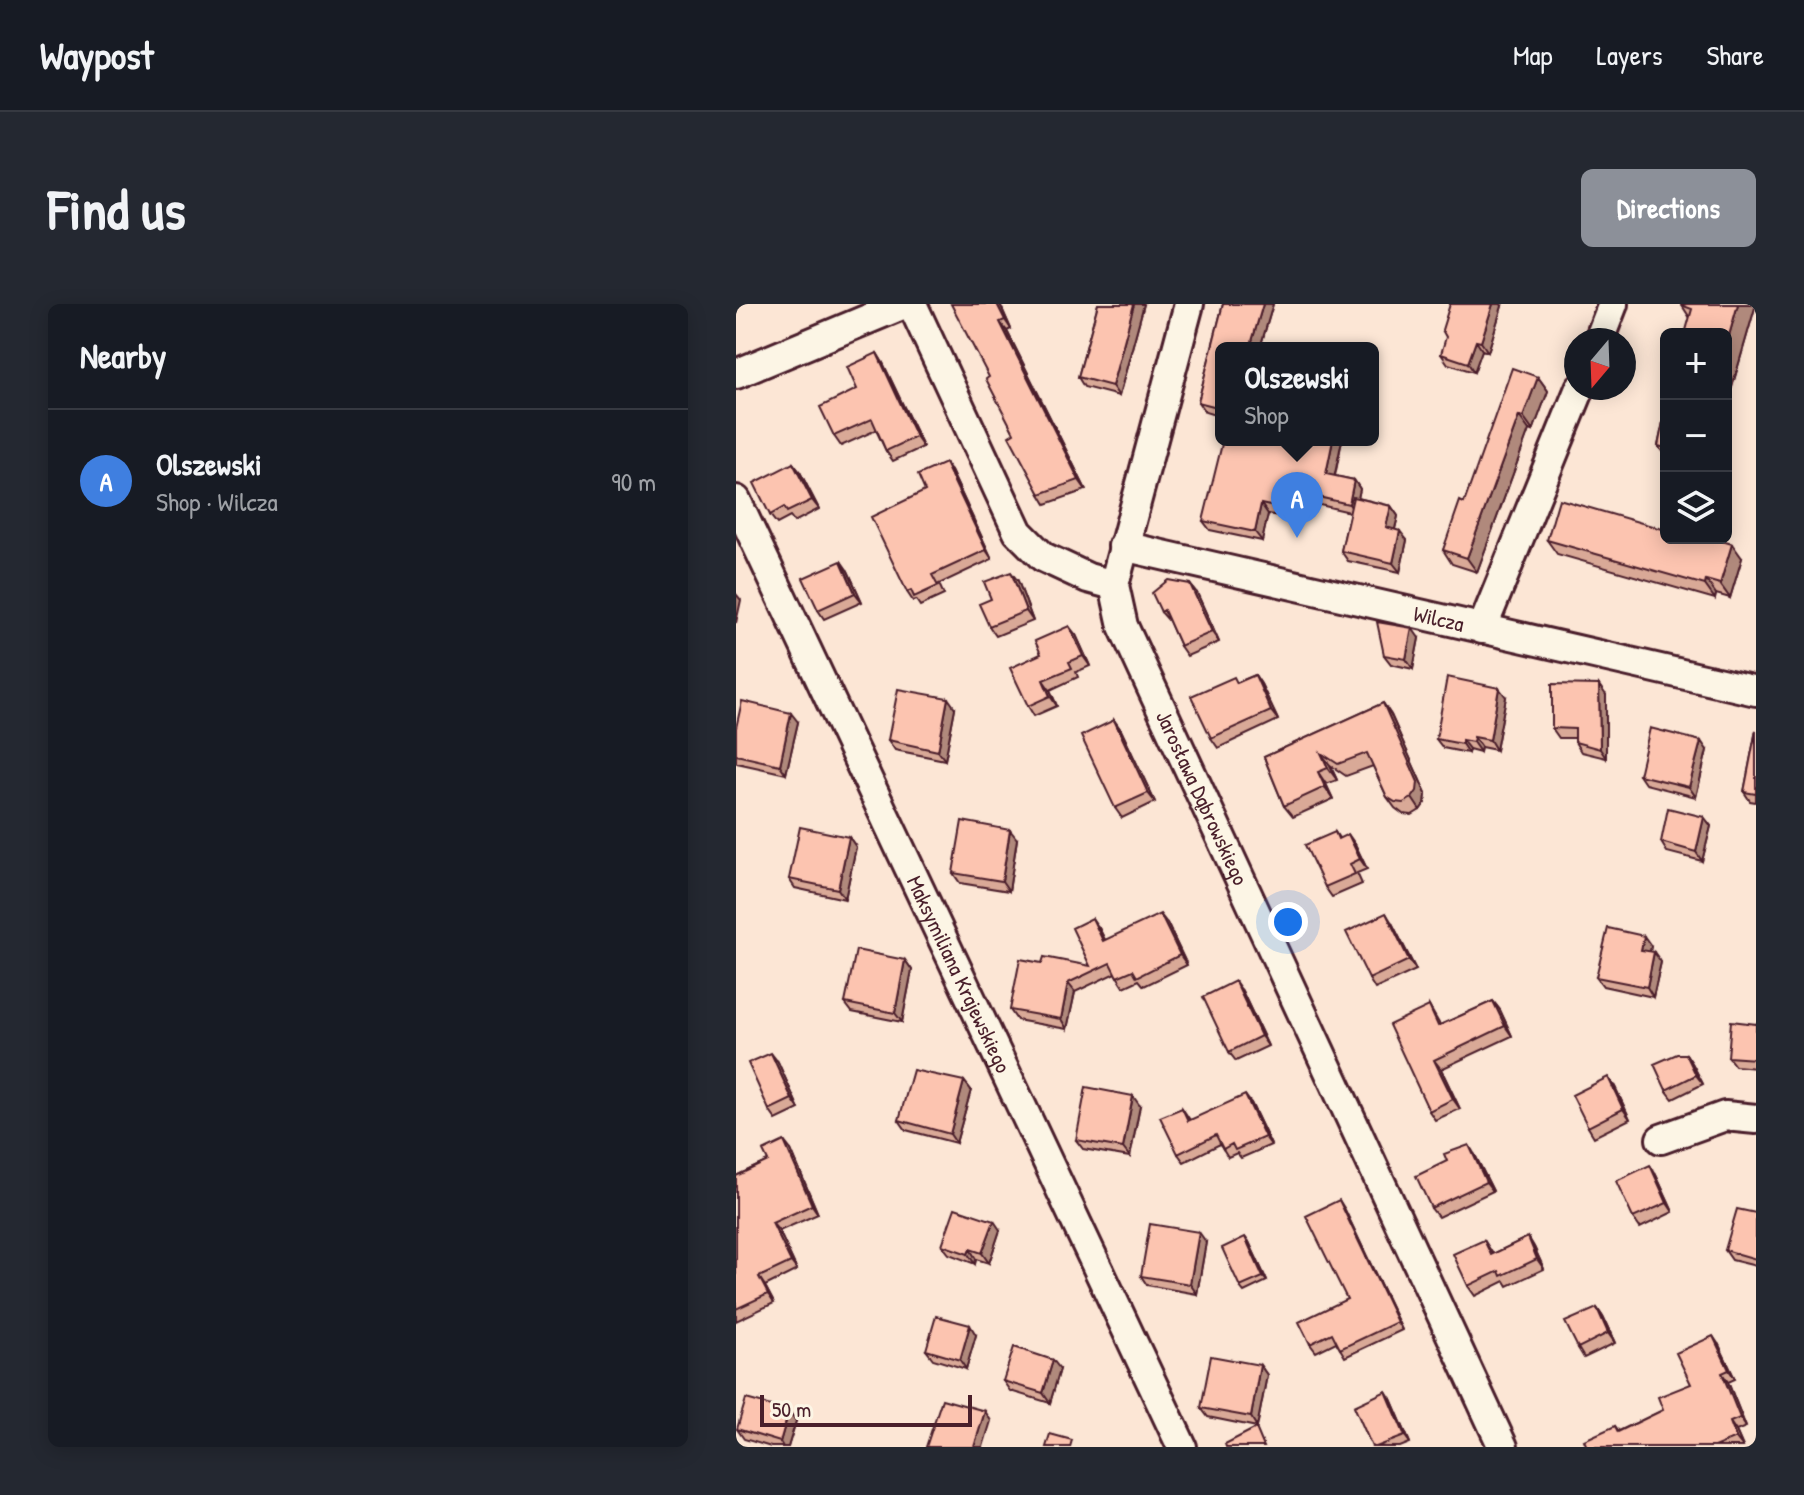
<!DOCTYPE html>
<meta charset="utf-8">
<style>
:root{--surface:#171b24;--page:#242831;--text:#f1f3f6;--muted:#9ea1a6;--line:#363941;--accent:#8c9099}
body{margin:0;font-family:"Patrick Hand",sans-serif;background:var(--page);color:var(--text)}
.controls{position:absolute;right:24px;top:24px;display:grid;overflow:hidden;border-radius:12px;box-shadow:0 4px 20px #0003}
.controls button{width:72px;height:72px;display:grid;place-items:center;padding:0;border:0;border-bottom:2px solid var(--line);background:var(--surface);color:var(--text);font:40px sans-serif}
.compass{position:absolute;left:828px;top:24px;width:72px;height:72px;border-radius:50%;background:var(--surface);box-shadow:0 4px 20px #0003;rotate:199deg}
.scale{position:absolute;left:24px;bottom:20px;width:212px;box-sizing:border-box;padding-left:8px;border:4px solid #4a1f2b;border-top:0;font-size:22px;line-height:28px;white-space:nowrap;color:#4a1f2b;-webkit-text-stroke:6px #fcf5e5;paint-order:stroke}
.you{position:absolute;left:552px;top:618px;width:28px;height:28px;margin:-20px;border:6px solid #fff;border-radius:50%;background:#1a73e8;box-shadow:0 0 0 12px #1a73e833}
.badge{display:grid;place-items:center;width:52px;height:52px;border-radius:50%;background:var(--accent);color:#fff;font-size:26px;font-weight:700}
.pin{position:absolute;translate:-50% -66px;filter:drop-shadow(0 2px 4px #0008)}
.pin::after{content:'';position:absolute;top:42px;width:28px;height:24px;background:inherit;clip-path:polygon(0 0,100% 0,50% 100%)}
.popup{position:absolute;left:479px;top:38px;width:164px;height:104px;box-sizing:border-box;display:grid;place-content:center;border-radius:12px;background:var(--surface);filter:drop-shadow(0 2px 6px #0005);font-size:26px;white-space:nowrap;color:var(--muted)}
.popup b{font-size:30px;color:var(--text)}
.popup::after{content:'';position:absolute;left:50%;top:100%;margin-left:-16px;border:16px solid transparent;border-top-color:var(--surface)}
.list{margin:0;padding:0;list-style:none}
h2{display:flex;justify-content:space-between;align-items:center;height:104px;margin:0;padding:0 32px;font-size:34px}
h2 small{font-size:26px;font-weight:400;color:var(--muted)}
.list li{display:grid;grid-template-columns:52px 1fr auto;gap:24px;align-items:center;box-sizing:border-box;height:144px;padding:0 32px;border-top:2px solid var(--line)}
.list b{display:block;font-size:30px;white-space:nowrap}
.list p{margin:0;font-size:26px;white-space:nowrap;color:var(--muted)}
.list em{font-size:26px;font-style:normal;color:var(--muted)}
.icon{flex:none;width:44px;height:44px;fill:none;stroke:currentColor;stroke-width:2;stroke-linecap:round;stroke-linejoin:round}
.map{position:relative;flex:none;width:1020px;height:1143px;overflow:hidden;border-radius:12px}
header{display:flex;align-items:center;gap:48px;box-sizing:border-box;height:112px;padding:0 40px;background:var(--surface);border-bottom:2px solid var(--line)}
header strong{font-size:38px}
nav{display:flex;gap:44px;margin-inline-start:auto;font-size:28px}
.intro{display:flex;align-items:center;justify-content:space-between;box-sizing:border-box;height:192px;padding:0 48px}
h1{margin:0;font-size:56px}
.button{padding:20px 36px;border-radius:12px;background:var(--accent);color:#fff;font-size:28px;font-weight:700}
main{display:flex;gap:48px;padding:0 48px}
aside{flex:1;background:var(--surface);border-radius:12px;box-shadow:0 4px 20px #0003}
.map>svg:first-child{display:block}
</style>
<header>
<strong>Waypost</strong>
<nav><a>Map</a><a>Layers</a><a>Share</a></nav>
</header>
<div class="intro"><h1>Find us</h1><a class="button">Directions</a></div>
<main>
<aside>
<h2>Nearby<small></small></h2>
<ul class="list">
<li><span class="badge" style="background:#3f7fe0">A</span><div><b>Olszewski</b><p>Shop · Wilcza</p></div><em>90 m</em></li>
</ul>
</aside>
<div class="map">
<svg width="1020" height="1143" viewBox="0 0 1020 1143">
<rect width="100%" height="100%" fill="#fce6d5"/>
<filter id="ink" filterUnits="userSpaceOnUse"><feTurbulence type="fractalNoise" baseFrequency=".0125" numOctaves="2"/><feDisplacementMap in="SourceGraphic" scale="16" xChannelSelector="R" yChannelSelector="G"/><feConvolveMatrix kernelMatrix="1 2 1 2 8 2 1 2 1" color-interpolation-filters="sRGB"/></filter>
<g filter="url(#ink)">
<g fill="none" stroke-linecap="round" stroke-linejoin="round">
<!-- minor casing -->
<g stroke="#4a1f2b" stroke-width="34">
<g id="minor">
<path d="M176 0 282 228 307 253 352 274 378 281"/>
<path id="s1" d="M453 0 378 281 387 322 767 1143"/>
<path d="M863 36 877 0"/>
<path d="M0 70 168 0"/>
<path id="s2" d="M0 196 446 1143"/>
<path id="s3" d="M387 242 1020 387"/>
<path d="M746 325 844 84"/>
<path d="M925 835 989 812 1020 815"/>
</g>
</g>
<!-- minor -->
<use href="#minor" stroke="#fcf5e5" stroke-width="28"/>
</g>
<!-- wall -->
<path fill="#d9a997" stroke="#4a1f2b" stroke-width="2" d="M264 0 275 25 271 27 350 186 310 200 304 190 278 129 253 73Z
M362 0H408L383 92 348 83 342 73Z
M487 0H537L524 44H485V113L469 108 462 98Z
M945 0H1020L990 104 954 14Z
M766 2 752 48 746 46 738 68 712 60 705 50Z
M141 49 147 59 187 143 157 157 150 147 140 126 105 142 98 132Z
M802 73 812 87 797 127 793 126 741 268 716 260 707 246 728 199Z
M930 104V153L922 142Z
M606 136 599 172 618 176 624 185 622 194 655 202 662 212 659 225 671 236 664 268 612 257 605 247 614 208 554 194 550 213 532 210 526 237 474 226 467 217Z
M57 159 64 168 83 205 58 218 54 213 41 220 34 211Z
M215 167 256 255 203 280 208 291 184 302 180 296 177 297 171 288 189 187Z
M811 236 1006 254 994 294 980 290 979 295 821 250Z
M112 267 126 298 88 315 82 306Z
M282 277 297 317 260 332 253 322Z
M461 289 483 338 451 352 444 342 433 317 425 308Z
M340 331 354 362 340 368 342 373 314 386 321 402 298 412 292 402 305 350Z
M683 334 677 365 655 360 648 351Z
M519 371 525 380 542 416 482 444 475 434 502 378Z
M870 391V454L845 448 839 438V434H823L816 424Z
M770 393 760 446 745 443 744 448 733 445 732 449 707 444 700 435Z
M647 399 655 411 690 490 689 499 684 506 676 511 667 510 659 504 651 493 637 462 610 472 594 461 601 476 590 480 597 495 557 513 548 502 528 453Z
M219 404 209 456 159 446 152 436Z
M378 416 385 426 419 498 386 514 379 504Z
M62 418 50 470 1 459 0 458V451Z
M1020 426V498L1014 497 1008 488Z
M971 446 960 493 909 480 903 471Z
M968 513 975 522 966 557 931 548 925 538Z
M599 528 603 534 619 540 631 565 621 569 626 580 596 593 589 583Z
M113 533 120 543 109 595 59 584 53 575Z
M281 535 273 587 224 579 217 569Z
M431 619 451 661 408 682 403 676 388 683 379 669 339 688 331 725 281 716 274 706 306 659 354 662 363 624 369 636Z
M656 619 680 666 639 685 633 675Z
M915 642 914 648 925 658 917 693 867 682 860 673Z
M169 656 176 666 166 718 116 708 109 699Z
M506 687 532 742 500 757 493 748Z
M757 697 764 706 776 732 705 765 724 805 699 816 693 807V702L704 721Z
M1020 720V764L999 762 992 753Z
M950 750 956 759 967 780 937 795 930 786Z
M42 758 63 805 40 816 33 806Z
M228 777 235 786 220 839 170 826 163 816Z
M879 783 894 815 858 833 852 823Z
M515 799 535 841 505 854 501 849 492 853 484 840 448 858 442 850 446 804 454 816Z
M404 802 394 853 347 845 340 836Z
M55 846 82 910 43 927 61 966 29 982 38 999 0 1017V872Z
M739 851 757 887 702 913 695 904Z
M920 871 937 908 904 924 897 914Z
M608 904 666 1026 609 1053 600 1038 580 1048 574 1040 611 995Z
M1020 909V962L996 956 989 946Z
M264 926 253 959 240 955 239 960 213 950 206 941Z
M792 933 798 943 808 965 772 982 769 977 739 992 732 982 748 936 757 950Z
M470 938 461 990 411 981 405 972Z
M513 938 531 977 508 988 504 983Z
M861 1004 867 1013 879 1039 848 1054 842 1044Z
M240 1031 230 1065 197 1055 190 1046Z
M983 1041 999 1075 992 1078 1010 1123 1000 1127 1007 1143H851L879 1122 883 1127 927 1106 955 1080Z
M524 1061 531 1071 521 1123 472 1113 465 1104Z
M324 1065 314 1099 274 1087 267 1077Z
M655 1095 674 1139 664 1143H636Z
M53 1107 60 1117 52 1143H35L8 1135 1 1125Z"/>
<!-- shaded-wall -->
<path fill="#b0897b" stroke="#4a1f2b" stroke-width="2" d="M261 0H264L275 25 269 16Z
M398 0H408L383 92 376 82Z
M527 0H537L524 44H514Z
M757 0H765L766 2 752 48 745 38Z
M1002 0H1020L990 104V42Z
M264 18 271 27 350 186 343 176Z
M740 37 746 46 738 68 732 59Z
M141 49 147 59 187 143 180 133Z
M802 73 812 87 797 127 787 113Z
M783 112 793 126 741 268 731 254Z
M597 136H606L597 179 590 170Z
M57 159 64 168 83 205 76 196Z
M209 159 215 167 256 255 250 246Z
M618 176 624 185 619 209 613 200Z
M547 185 554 194 550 213 543 204Z
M525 200 532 210 526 237 519 228Z
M655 202 662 212 657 233 650 223Z
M664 227 671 236 664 268 657 259Z
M996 240 1006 254 994 294 984 280Z
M105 257 112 267 126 298 119 289Z
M275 268 282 277 297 317 290 307Z
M970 276 980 290 979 295 969 281Z
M454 280 461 289 483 338 476 328Z
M0 290 5 296 0 319Z
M333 322 340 331 354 362 347 352Z
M676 324 683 334 677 365 670 355Z
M519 371 525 380 542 416 535 407Z
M307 376 314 386 321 402 314 392Z
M863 381 870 391V454L864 445Z
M763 384 770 393 760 446 754 436Z
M212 394 219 404 209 456 202 447Z
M647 399 655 411 690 490 689 499 684 506 676 494Z
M55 409 62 418 50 470 44 461Z
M378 416 385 426 419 498 412 489Z
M738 433 745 443 744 448 737 438Z
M726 436 733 445 732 449 726 440Z
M965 437 971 446 960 493 953 483Z
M585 449 594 461 601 476 592 464Z
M582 468 590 480 597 495 589 483Z
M968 513 975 522 966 557 960 548Z
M274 526 281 535 273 587 266 577Z
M612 530 619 540 631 565 624 555Z
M113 533 120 543 109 595 102 585Z
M650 609 656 619 680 666 673 656Z
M424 610 431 619 451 661 444 651Z
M356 614 363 624 374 646 367 637Z
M908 632 915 642 912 655 905 646Z
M918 648 925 658 917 693 911 683Z
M169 656 176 666 166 718 159 709Z
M499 677 506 687 532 742 525 732Z
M332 679 339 688 331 725 325 715Z
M757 697 764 706 776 732 769 722Z
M35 749 42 758 63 805 56 795Z
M950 750 956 759 967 780 960 771Z
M698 756 705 765 724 805 717 795Z
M872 773 879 783 894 815 887 805Z
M228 777 235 786 220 839 214 830Z
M509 791 515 799 535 841 529 833Z
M397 792 404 802 394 853 387 844Z
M48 837 55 846 82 910 76 901Z
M733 841 739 851 757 887 750 878Z
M914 861 920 871 937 908 931 899Z
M603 896 608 904 666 1026 661 1018Z
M258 917 264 926 253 959 246 949Z
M36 919 43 927 61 966 55 958Z
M463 928 470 938 461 990 454 980Z
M509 933 513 938 531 977 527 973Z
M792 933 798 943 808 965 801 955Z
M234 945 240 955 239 960 232 950Z
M23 973 29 982 38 999 32 990Z
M861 1004 867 1013 879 1039 872 1029Z
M234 1021 240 1031 230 1065 224 1056Z
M977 1032 983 1041 999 1075 993 1066Z
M317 1056 324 1065 314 1099 307 1089Z
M524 1061 531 1071 521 1123 515 1113Z
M986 1069 992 1078 1010 1123 1004 1114Z
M650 1087 655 1095 674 1139 669 1132Z
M53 1107 60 1117 52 1143H47L44 1138Z
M249 1107 255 1117 247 1143H238Z
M994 1118 1000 1127 1007 1143 1000 1134Z"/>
<!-- building -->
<path fill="#fcc4b0" stroke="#4a1f2b" stroke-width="2" d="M215 0H261L269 16 264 18 343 176 304 190 273 132 278 129 250 75 253 73Z
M362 0H398L376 82 342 73Z
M487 0H527L514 44H485V104L462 98Z
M714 0H757L745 38 740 37 732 59 705 50 710 33 706 26Z
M945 0H1002L990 42V30H949L956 5 945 1Z
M141 49 180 133 150 147 136 115 98 132 84 103 121 85 111 63Z
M930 56V71L927 70Z
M776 64 802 73 787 113 783 112 731 254 707 246 724 197 728 199Z
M930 104V144L922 142Z
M487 136H597L590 170 618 176 613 200 547 185 543 204 525 200 519 228 467 217Z
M57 159 76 196 51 208 48 203 34 211 18 179Z
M209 159 250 246 196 271 202 282 178 293 175 286 171 288 135 213 189 187 182 171Z
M617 193 655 202 650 223 664 227 657 259 605 247Z
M823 195 930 226V234H976L996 240 984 280 970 276 969 281 811 236Z
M105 257 119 289 82 306 67 274Z
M275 268 290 307 253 322 243 300 255 295 248 278Z
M432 276 454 280 476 328 444 342 428 306 425 308 416 289Z
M641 318 676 324 670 355 648 351Z
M333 322 347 352 333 358 336 364 307 376 314 392 292 402 274 364 305 350 299 337Z
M519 371 535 407 475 434 455 392 498 373 501 379Z
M711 373 763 384 754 436 738 433 737 438 726 436V440L700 435Z
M816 380 863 381 864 445 839 438V425L816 424Z
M162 385 212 394 202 447 152 436Z
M6 397 55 409 44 461 0 451V424Z
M647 399 682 478 681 487 676 494 667 499 659 498 651 493 631 449 602 460 585 449 592 464 582 468 589 483 548 502 528 453Z
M378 416 412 489 379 504 345 432Z
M914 424 965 437 953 483 903 471Z
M1020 426V490L1008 488Z
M932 504 968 513 960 548 925 538Z
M226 517 274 526 266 577 217 569Z
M64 523 113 533 102 585 53 575Z
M599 528 602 535 612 530 624 555 614 560 619 570 589 583 569 541Z
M650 609 673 656 633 675 610 628Z
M424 610 444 651 401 673 397 666 381 673 374 659 332 679 325 715 274 706 284 655 306 659 308 653 354 662 336 624 356 614 367 637Z
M872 624 908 632 905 646 918 648 911 683 860 673Z
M120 646 169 656 159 709 109 699Z
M499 677 525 732 493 748 467 693Z
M757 697 769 722 698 756 717 795 693 807 653 721 693 702 702 722Z
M995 717 1020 720V755L992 753Z
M35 749 56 795 33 806 12 759Z
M941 750H950L960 771 930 786 918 760Z
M177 766 228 777 214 830 163 816Z
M872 773 887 805 852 823 836 791Z
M350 783 397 792 387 844 340 836Z
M509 791 529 833 499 846 496 840 487 845 480 831 442 850 424 813 446 804 452 817Z
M48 837 76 901 36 919 55 958 23 973 32 990 0 1005V872L32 857 27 847Z
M733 841 750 878 695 904 680 872 711 857 708 850Z
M914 861 931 899 897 914 880 877Z
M603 896 661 1018 604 1045 596 1029 574 1040 563 1018 611 995 570 912Z
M219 904 258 917 246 949 234 945 232 950 206 941Z
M1001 905 1020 909V955L989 946Z
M414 920 463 928 454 980 405 972Z
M509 933 527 973 504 983 486 944Z
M792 933 801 955 765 972 763 967 732 982 717 950 748 936 755 951Z
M861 1004 872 1029 842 1044 829 1018Z
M200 1012 234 1021 224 1056 190 1046Z
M977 1032 993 1066 986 1069 1004 1114 994 1118 1000 1134 978 1143H851L848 1136 879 1122 882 1128 927 1106 922 1093 955 1080 940 1049Z
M278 1043 317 1056 307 1089 267 1077Z
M475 1052 524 1061 515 1113 465 1104Z
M650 1087 669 1132 640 1143H636L618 1102Z
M10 1095 53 1107 44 1138 1 1125Z
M206 1095 249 1107 238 1143H190Z
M520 1124 528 1143H490L489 1140Z
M314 1130 336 1136 334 1143H310Z"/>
</g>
<g text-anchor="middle" stroke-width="6" stroke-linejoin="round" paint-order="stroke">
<!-- street labels -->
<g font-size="22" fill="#4a1f2b" stroke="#fcf5e5">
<text dy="8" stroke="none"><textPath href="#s3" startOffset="324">Wilcza</textPath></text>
<text dy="8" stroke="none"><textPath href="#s1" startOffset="522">Jarosława Dąbrowskiego</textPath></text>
<text dy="8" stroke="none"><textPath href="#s2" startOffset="524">Maksymiliana Krajewskiego</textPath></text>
</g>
</g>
</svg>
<div class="controls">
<button>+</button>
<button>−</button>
<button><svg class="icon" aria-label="layers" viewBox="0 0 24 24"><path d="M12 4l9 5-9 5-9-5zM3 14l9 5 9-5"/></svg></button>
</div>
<svg class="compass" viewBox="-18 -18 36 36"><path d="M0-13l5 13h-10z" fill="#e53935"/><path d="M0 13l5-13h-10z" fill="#9ea1a6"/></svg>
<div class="scale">50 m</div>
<div class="you"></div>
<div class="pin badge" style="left:561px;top:234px;background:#3f7fe0">A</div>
<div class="popup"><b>Olszewski</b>Shop</div>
</div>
</main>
